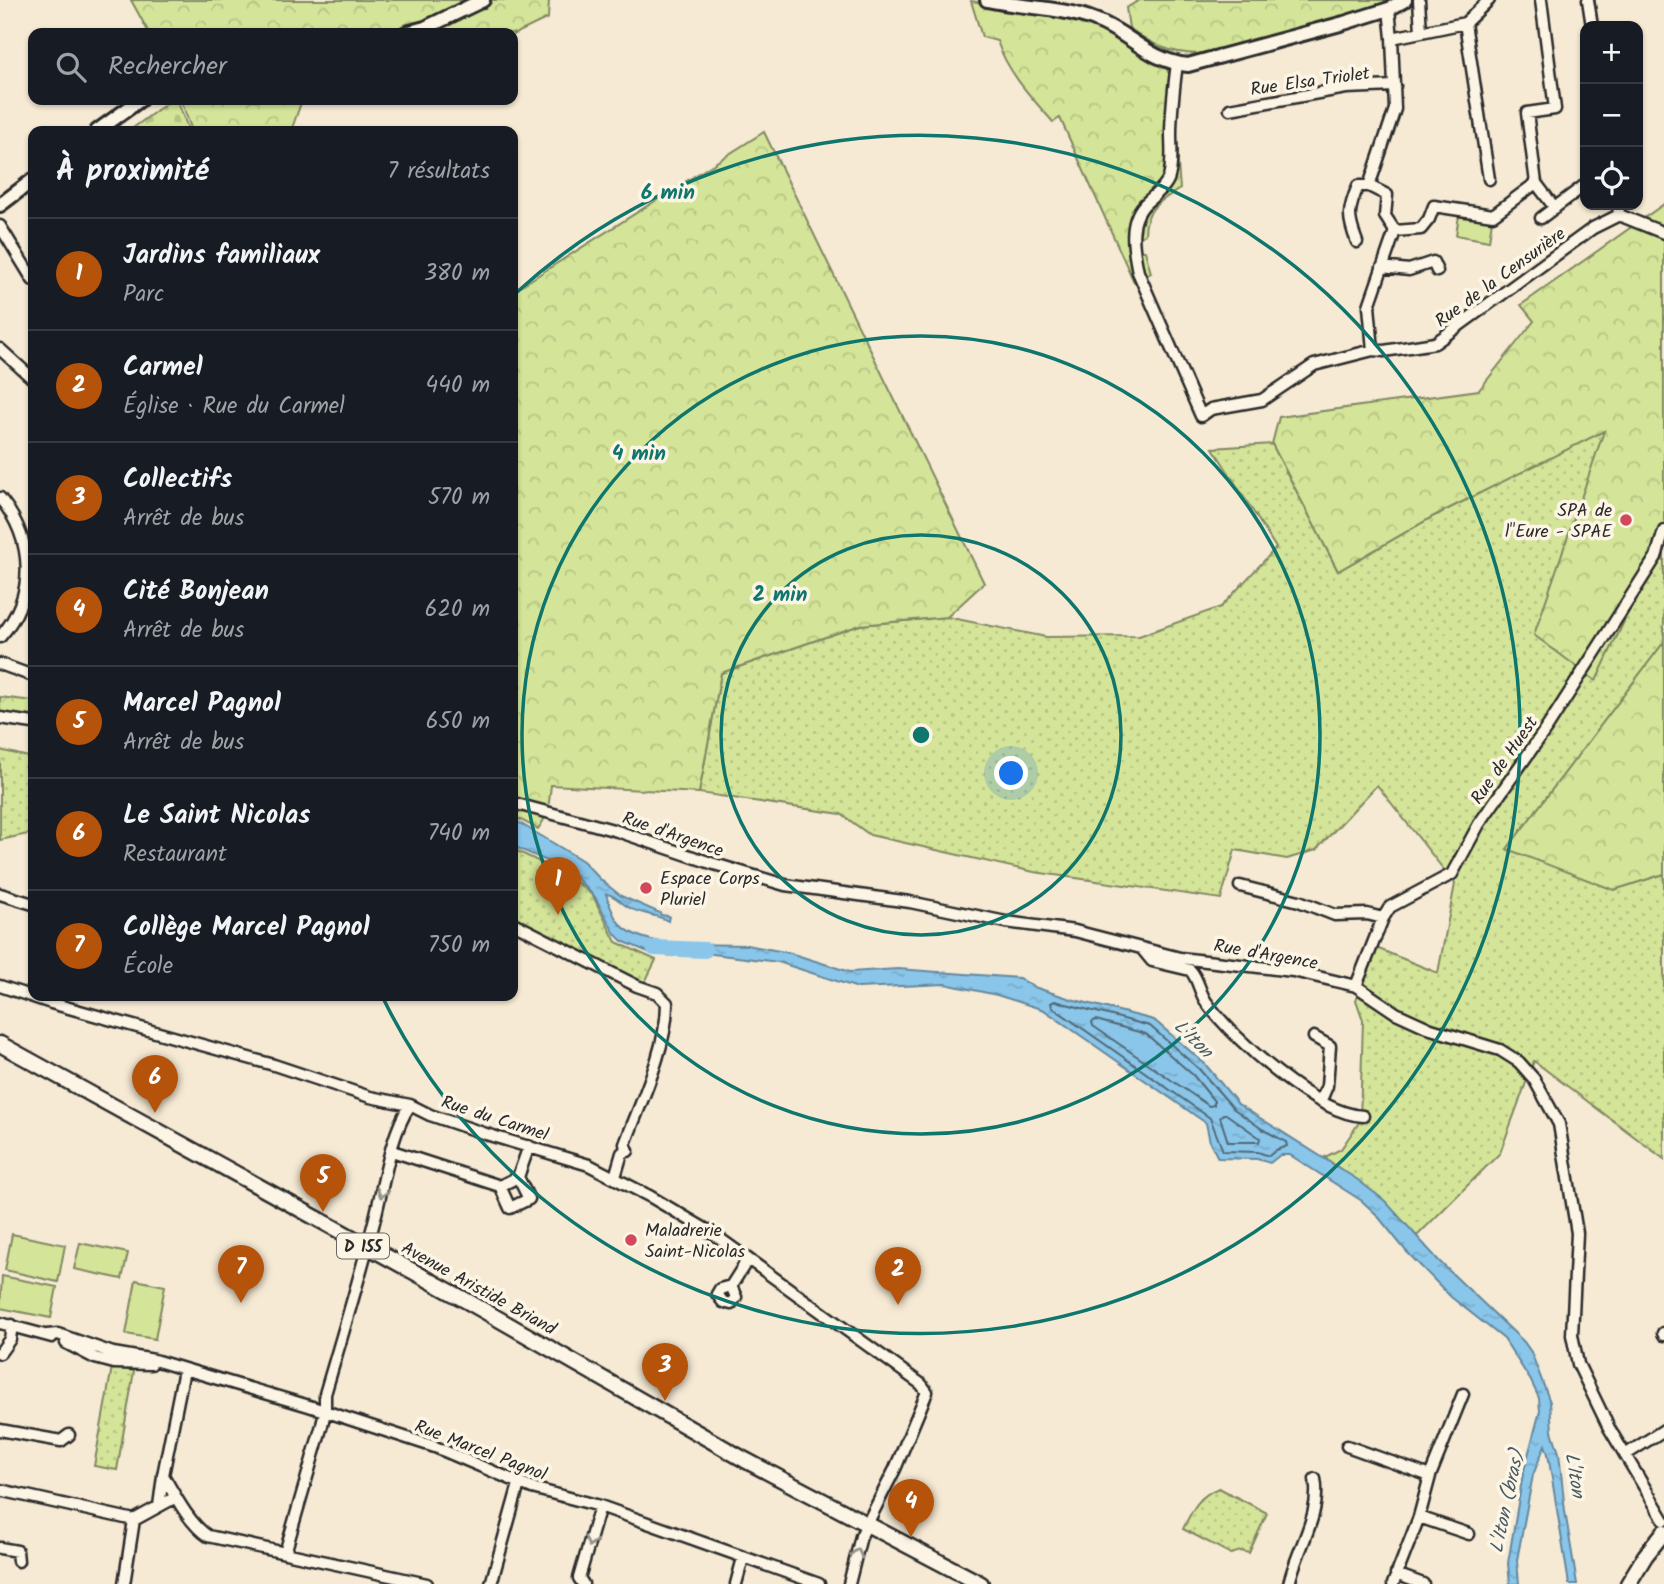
<!DOCTYPE html>
<html lang="fr">
<meta charset="utf-8">
<style>
:root{--surface:#171b24;--page:#242831;--text:#f1f3f6;--muted:#9ea1a6;--line:#363941;--accent:#b45309}
body{margin:0;font-family:Kalam,sans-serif;background:var(--page);color:var(--text)}
.controls{position:absolute;right:21px;top:21px;display:grid;overflow:hidden;border-radius:14px;box-shadow:0 2px 5px #0004}
.controls button{width:63px;height:63px;display:grid;place-items:center;padding:0;border:0;border-bottom:2px solid var(--line);background:var(--surface);color:var(--text);font:35px sans-serif}
.you{position:absolute;left:1012px;top:774px;width:24px;height:24px;margin:-18px;border:5px solid #fff;border-radius:50%;background:#1a73e8;box-shadow:0 0 0 10px #1a73e833}
.badge{display:grid;place-items:center;width:46px;height:46px;border-radius:50%;background:var(--accent);color:#fff;font-size:23px;font-weight:700}
.pin{position:absolute;translate:-50% -58px;filter:drop-shadow(0 2px 4px #0008)}
.pin::after{content:'';position:absolute;top:37px;width:24px;height:21px;background:inherit;clip-path:polygon(0 0,100% 0,50% 100%)}
.list{margin:0;padding:0;list-style:none}
h2{display:flex;justify-content:space-between;align-items:center;height:91px;margin:0;padding:0 28px;font-size:30px}
h2 small{font-size:23px;font-weight:400;color:var(--muted)}
.list li{display:grid;grid-template-columns:46px 1fr auto;gap:21px;align-items:center;box-sizing:border-box;height:112px;padding:0 28px;border-top:2px solid var(--line)}
.list b{display:block;font-size:26px;white-space:nowrap}
.list p{margin:0;font-size:23px;white-space:nowrap;color:var(--muted)}
.list em{font-size:23px;font-style:normal;color:var(--muted)}
.icon{flex:none;width:38px;height:38px;fill:none;stroke:currentColor;stroke-width:2;stroke-linecap:round;stroke-linejoin:round}
.map{position:relative;flex:none;width:1664px;height:1584px;overflow:hidden}
.search{position:absolute;background:var(--surface);box-shadow:0 2px 5px #0004;left:28px;top:28px;width:490px;height:77px;display:flex;align-items:center;gap:18px;box-sizing:border-box;padding:0 24px;border-radius:14px;color:var(--muted);font-size:26px}
.panel{position:absolute;background:var(--surface);box-shadow:0 2px 5px #0004;left:28px;top:126px;width:490px;height:875px;border-radius:14px}
.map>svg:first-child{display:block}
</style>
<div class="map">
<svg width="1664" height="1584" viewBox="0 0 1664 1584">
<defs>
<pattern id="green-dots" width="8" height="8" patternUnits="userSpaceOnUse" patternTransform="scale(1.75)"><rect width="8" height="8" fill="#d4e498"/><path d="M2 2h.1M6 6h.1" fill="none" stroke="#b6c483" stroke-width="1.8" stroke-linecap="round"/></pattern>
<pattern id="forest-crowns" width="20" height="18" patternUnits="userSpaceOnUse" patternTransform="scale(1.75)"><rect width="20" height="18" fill="#d4e498"/><path d="M2 6a3 3 0 1 1 6 0M12 15a3 3 0 1 1 6 0" fill="none" stroke="#b6c483"/></pattern>
<pattern id="cemetery-stones" width="16" height="16" patternUnits="userSpaceOnUse" patternTransform="scale(1.75)"><rect width="16" height="16" fill="#d4e498"/><path d="M2 7V4a2 2 0 0 1 4 0v3zM10 15v-3a2 2 0 0 1 4 0v3z" fill="#b6c483"/></pattern>
<pattern id="water-ripples" width="26" height="14" patternUnits="userSpaceOnUse" patternTransform="scale(1.75)"><rect width="26" height="14" fill="#8ac6ea"/><path d="M2 4q2-2 4 0t4 0M15 11q2-2 4 0t4 0" fill="none" stroke="#77aac9"/></pattern>
</defs>
<rect width="100%" height="100%" fill="#f6ead4"/>
<filter id="ink" filterUnits="userSpaceOnUse"><feTurbulence type="fractalNoise" baseFrequency=".0143" numOctaves="2"/><feDisplacementMap in="SourceGraphic" scale="14" xChannelSelector="R" yChannelSelector="G"/><feConvolveMatrix kernelMatrix="1 2 1 2 8 2 1 2 1" color-interpolation-filters="sRGB"/></filter>
<g filter="url(#ink)">
<!-- green -->
<path fill="url(#green-dots)" stroke="#808862" stroke-width="2" d="M1605 430 1535 635 1596 680 1664 536V642L1508 848 1614 890 1664 874V1159L1534 1061 1500 1153 1417 1236 1325 1157 1341 1149 1360 1121 1363 1020 1356 1000 1374 947 1438 973 1455 884 1377 785 1316 850 1287 859 1235 850 1221 899 1034 872 870 835 841 814 699 793 721 673 860 625 947 617 1046 637 1139 636 1221 607 1276 548 1213 448 1272 444 1338 571 1434 516Z
M0 750 33 758V833L0 840Z
M513 849 571 877 593 896 616 942 656 960 643 986 513 920Z
M112 1367 134 1371 117 1470 94 1466Z
M1219 1488 1267 1513 1249 1553 1241 1551 1231 1554 1183 1529C1192 1510 1199 1495 1219 1488Z"/>
<!-- forest -->
<path fill="url(#forest-crowns)" stroke="#808862" stroke-width="2" d="M131 0H549L548 18 513 35V33H149Z
M1140 0H1393L1370 11 1198 54C1168 53 1153 45 1129 28L1126 8Z
M971 1 1052 14 1107 28 1127 45 1149 59 1165 66 1171 77 1180 189C1160 201 1145 208 1145 234L1138 239V251H1145L1151 273 1134 282 1060 118 1053 122C1031 97 1008 73 997 41L982 37Z
M181 100H302L291 131H192Z
M764 132 984 583 947 617 860 625 721 673 699 793 551 785C549 802 549 815 538 829L513 816V291Z
M1664 204V536L1596 681 1534 635 1604 431 1434 516 1338 571 1272 444 1279 417 1479 390 1534 321 1521 305Z
M1664 642V874L1614 890 1507 849Z
M0 697 33 701V726L0 716Z"/>
<!-- cemetery -->
<path fill="url(#cemetery-stones)" stroke="#808862" stroke-width="2" d="M171 100H177L189 131H129Z"/>
<!-- pitch -->
<path fill="#d4e498" stroke="#808862" stroke-width="2" d="M1459 215 1492 220 1489 241 1456 235Z
M12 1234 65 1245 58 1282 5 1270Z
M80 1243 128 1253 122 1279 74 1269Z
M2 1276 57 1287 51 1318 0 1308Z
M136 1280 165 1286 155 1339 126 1334Z"/>
<!-- water -->
<path fill="url(#water-ripples)" stroke="#64889e" stroke-width="2" d="M513 819 583 861 601 880 621 896 660 913 661 915 669 916 668 921C657 914 642 915 630 908 621 904 615 894 606 894 609 903 613 917 620 924 632 937 655 942 672 943L674 956 653 954 622 941 615 934 595 897 570 871 513 846Z
M685 944 747 945 790 953 850 972 898 969 1019 978 1034 987 1071 999 1154 1020 1205 1064 1238 1104 1358 1180 1385 1201 1440 1262 1524 1342 1531 1352 1550 1402 1552 1431 1559 1453 1565 1511 1577 1584H1569L1548 1454 1545 1445 1533 1475 1517 1560 1519 1584H1510L1508 1563 1523 1474 1540 1411 1539 1398 1531 1381 1504 1339 1451 1297 1406 1251 1376 1214 1362 1201 1290 1155H1280L1270 1163 1257 1159 1218 1158 1210 1142 1206 1123 1044 1010 997 995 945 984 858 988 778 962 696 952 685 953Z"/>
<g fill="none" stroke-linecap="round" stroke-linejoin="round">
<!-- shore -->
<path stroke="#516977" stroke-width="2" d="M1055 1001 1150 1026 1199 1069 1234 1109 1262 1129 1286 1142 1287 1146 1276 1150 1269 1156 1258 1152 1223 1151 1210 1118 1052 1007 1051 1003Z
M1096 1020 1146 1034 1193 1075 1214 1101V1105L1209 1106 1093 1026 1092 1022Z
M1226 1114 1260 1138 1259 1142H1228L1220 1117 1223 1114Z"/>
<!-- river -->
<path stroke="#8ac6ea" stroke-width="16" d="M654 948 705 950"/>
<!-- street casing -->
<g stroke="#2b2b2b" stroke-width="15">
<path id="street" d="M1419 0 1421 31
M1588 0 1592 26
M1389 9 1392 38 1465 23 1489 0
M1465 23 1489 179
M1177 63C1174 87 1171 110 1171 134 1171 148 1173 162 1169 177 1166 187 1156 194 1148 201 1127 219 1133 248 1138 272L1201 416 1211 409 1262 400 1314 365 1373 350 1384 351 1435 343 1593 228 1619 215
M1230 109 1346 88 1395 86
M1536 183 1527 113 1555 109 1541 0
M1536 183 1555 208
M1369 186 1395 109 1392 38
M1618 205 1619 215 1664 233
M1541 218 1585 185
M0 226 33 280
M1395 231 1421 229 1429 219 1434 206 1493 215 1536 183
M1357 242C1347 217 1348 210 1358 186H1369L1387 195 1385 216 1395 231
M1382 267 1409 270 1433 262 1437 271
M0 349 33 379
M1373 350 1369 306 1395 231
M0 498C34 540 37 595 0 637
M0 664 33 676
M0 718 33 723
M513 803 617 831 711 863 785 885 910 902 1006 922 1075 931 1180 958 1293 971 1356 986 1396 1013 1431 1029 1500 1050 1519 1062 1534 1079 1559 1124 1577 1233 1572 1335 1578 1364 1609 1428 1664 1520
M1240 886 1299 901 1335 915 1367 914 1383 918
M0 894 33 904
M513 923 637 986 657 993 667 1003C667 1048 641 1101 625 1144L628 1151 622 1153 615 1177
M1143 950 1152 961 1190 970C1199 979 1199 993 1207 1003 1234 1040 1317 1114 1363 1116
M0 986 51 1003 274 1065 370 1097 410 1105 430 1115 486 1134 589 1165 651 1197 712 1233 921 1384 927 1392 895 1469 861 1536 849 1584
M1356 986 1383 918 1390 907 1452 874 1479 824 1548 726 1656 557 1664 531
M1314 1037 1330 1046 1327 1086 1321 1100
M392 1151 500 1186
M518 1177 529 1199 510 1208 500 1186 518 1177 529 1146
M731 1286 736 1297 731 1304 723 1302 717 1294 720 1289 731 1286 748 1259
M0 1323 52 1337
M1663 1333 1664 1335
M47 1335 58 1334 113 1353 154 1360 309 1406 435 1447 532 1488 600 1506 819 1584
M66 1343 95 1358 114 1363 151 1364
M0 1353 10 1339 12 1325
M184 1370 163 1475C174 1494 190 1525 208 1536L427 1584
M0 1430 61 1441 69 1435
M1347 1446 1430 1476 1419 1517 1393 1584
M1625 1455 1664 1430
M1430 1476 1463 1394
M0 1490 134 1520 176 1497
M159 1506 163 1476
M1419 1517 1469 1534
M0 1548 17 1551 18 1561
M285 1553 322 1425 325 1412V1394C342 1336 360 1277 375 1218 384 1183 390 1135 410 1105
M1396 1574 1423 1584
M124 1584 134 1520
M491 1584 519 1484
M583 1584 579 1578 600 1506
M736 1584 743 1558
M1289 1584C1296 1550 1322 1515 1315 1479"/>
</g>
<!-- secondary casing -->
<g stroke="#2b2b2b" stroke-width="18">
<path id="secondary" d="M987 0C1022 8 1062 7 1095 20 1131 33 1146 60 1188 65L1344 23 1389 9 1405 0
M406 33 425 28 483 0
M97 131 140 100
M0 205 33 180"/>
</g>
<!-- primary casing -->
<g stroke="#2b2b2b" stroke-width="19">
<path id="primary" d="M0 1044 467 1301 745 1460 981 1584
M1628 1584 1645 1556 1664 1532"/>
</g>
<!-- street -->
<use href="#street" stroke="#fcf5e5" stroke-width="10"/>
<!-- secondary -->
<use href="#secondary" stroke="#fcf5e5" stroke-width="12"/>
<!-- primary -->
<use href="#primary" stroke="#fcf5e5" stroke-width="14"/>
</g>
<!-- one-way arrows -->
<defs><path id="oneway-chevron" d="M-2-3.5L2.5 0L-2 3.5" fill="none" stroke-width="1.6" stroke-linecap="round" stroke-linejoin="round" transform="scale(1.75)"/></defs>
<g stroke="#949088">
<use href="#oneway-chevron" transform="translate(382 1193) rotate(105)"/>
<use href="#oneway-chevron" transform="translate(590 1542) rotate(106)"/>
<use href="#oneway-chevron" transform="translate(857 1553) rotate(-76)"/>
</g>
</g>
<!-- distance rings -->
<g fill="none" stroke="#0f766e" stroke-width="3.5">
<circle cx="921" cy="735" r="200"/>
<circle cx="921" cy="735" r="399"/>
<path d="M516 293A599 599 0 1 1 383 998"/>
</g>
<!-- markers -->
<g fill="#d1495b" stroke="#fcf5e5" stroke-width="2.5">
<circle cx="1626" cy="520" r="7"/>
<circle cx="646" cy="888" r="7"/>
<circle cx="631" cy="1240" r="7"/>
</g>
<g text-anchor="middle" stroke-width="7" stroke-linejoin="round" paint-order="stroke">
<!-- shield labels -->
<rect fill="#fcf5e5" stroke="#6a6863" stroke-width="2" x="337" y="1233.5" width="52" height="25" rx="5"/>
<g font-size="16" font-weight="bold" fill="#2b2b2b">
<text x="363" y="1252">D 155</text>
</g>
<!-- street labels -->
<g font-size="18" fill="#2b2b2b" stroke="#fcf5e5">
<text transform="translate(1310 81) rotate(-8)" y="6">Rue Elsa Triolet</text>
<text transform="translate(1500 277) rotate(-36)" y="6">Rue de la Censurière</text>
<text transform="translate(1504 760) rotate(-55)" y="6">Rue de Huest</text>
<text transform="translate(673 834) rotate(19)" y="6">Rue d'Argence</text>
<text transform="translate(1266 954) rotate(10)" y="6">Rue d'Argence</text>
<text transform="translate(495 1118) rotate(18)" y="6">Rue du Carmel</text>
<text transform="translate(479 1288) rotate(29)" y="6">Avenue Aristide Briand</text>
<text transform="translate(481 1450) rotate(21)" y="6">Rue Marcel Pagnol</text>
</g>
<!-- poi labels -->
<g font-size="18" fill="#2b2b2b" stroke="#fcf5e5" text-anchor="start">
<text x="1612" y="516" text-anchor="end">SPA de<tspan x="1612" dy="21">l"Eure - SPAE</tspan></text>
<text x="660" y="884">Espace Corps<tspan x="660" dy="21">Pluriel</tspan></text>
<text x="645" y="1236">Maladrerie<tspan x="645" dy="21">Saint-Nicolas</tspan></text>
</g>
<!-- water labels -->
<g font-size="19" font-style="italic" fill="#485a64" stroke="#fcf5e5">
<text transform="translate(1194 1038) rotate(44)" y="7">L'Iton</text>
<text transform="translate(1576 1475) rotate(81)" y="7">L'Iton</text>
<text transform="translate(1506 1501) rotate(-78)" y="7">L'Iton (bras)</text>
</g>
</g>
<circle cx="921" cy="735" r="10" fill="#0f766e" stroke="#fcf5e5" stroke-width="3.5"/>
<g font-size="21" text-anchor="middle" font-weight="bold" fill="#0f766e" stroke="#fcf5e5" stroke-width="7" stroke-linejoin="round" paint-order="stroke">
<text x="668" y="199">6 min</text>
<text x="639" y="460">4 min</text>
<text x="780" y="601">2 min</text>
</g>
</svg>
<div class="controls">
<button>+</button>
<button>−</button>
<button><svg class="icon" aria-label="locate" viewBox="0 0 24 24"><circle cx="12" cy="12" r="6"/><path d="M12 2v4M12 18v4M2 12h4M18 12h4"/></svg></button>
</div>
<div class="you"></div>
<div class="pin badge" style="left:558px;top:915px">1</div>
<div class="pin badge" style="left:898px;top:1305px">2</div>
<div class="pin badge" style="left:665px;top:1401px">3</div>
<div class="pin badge" style="left:911px;top:1537px">4</div>
<div class="pin badge" style="left:323px;top:1212px">5</div>
<div class="pin badge" style="left:155px;top:1113px">6</div>
<div class="pin badge" style="left:241px;top:1303px">7</div>
<div class="search"><svg class="icon" aria-label="search" viewBox="0 0 24 24"><circle cx="10" cy="10" r="6"/><path d="M15 15l6 6"/></svg>Rechercher</div>
<section class="panel">
<h2>À proximité<small>7 résultats</small></h2>
<ul class="list">
<li><span class="badge">1</span><div><b>Jardins familiaux</b><p>Parc</p></div><em>380 m</em></li>
<li><span class="badge">2</span><div><b>Carmel</b><p>Église · Rue du Carmel</p></div><em>440 m</em></li>
<li><span class="badge">3</span><div><b>Collectifs</b><p>Arrêt de bus</p></div><em>570 m</em></li>
<li><span class="badge">4</span><div><b>Cité Bonjean</b><p>Arrêt de bus</p></div><em>620 m</em></li>
<li><span class="badge">5</span><div><b>Marcel Pagnol</b><p>Arrêt de bus</p></div><em>650 m</em></li>
<li><span class="badge">6</span><div><b>Le Saint Nicolas</b><p>Restaurant</p></div><em>740 m</em></li>
<li><span class="badge">7</span><div><b>Collège Marcel Pagnol</b><p>École</p></div><em>750 m</em></li>
</ul>
</section>
</div>
